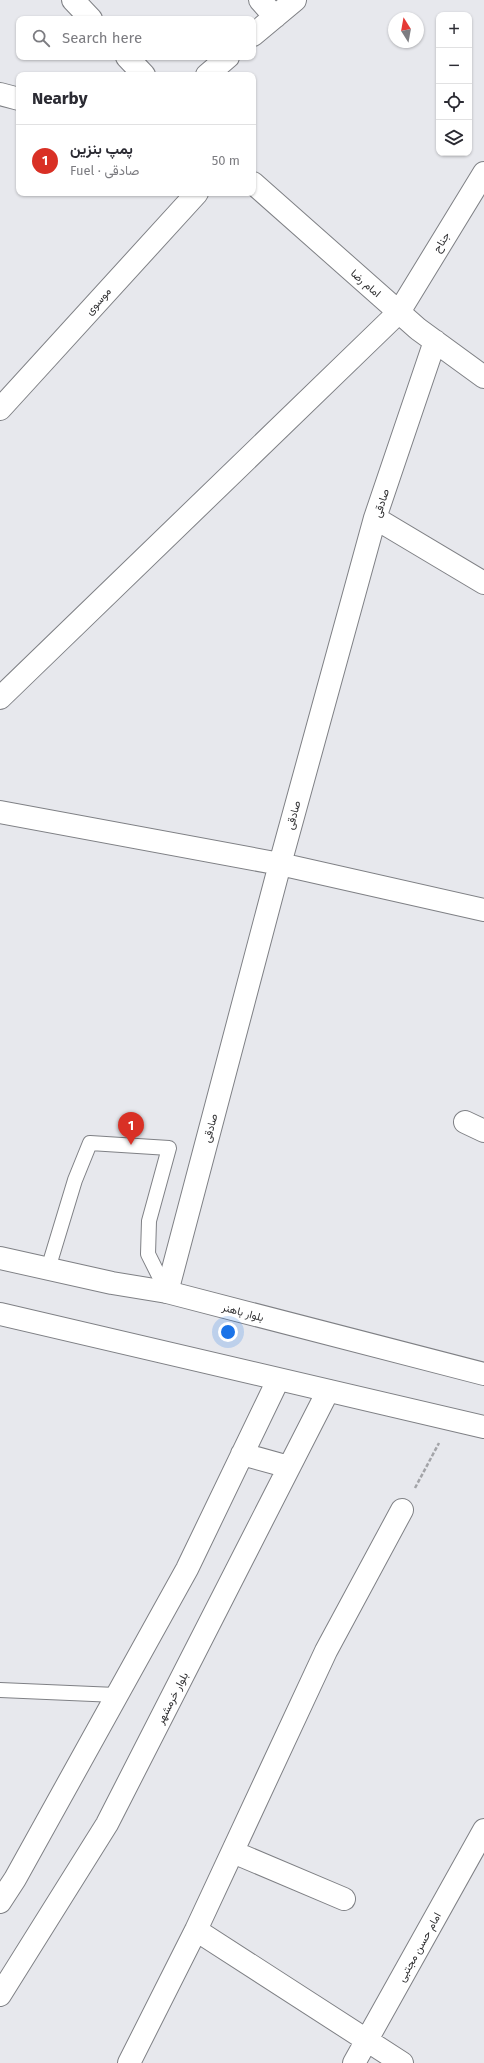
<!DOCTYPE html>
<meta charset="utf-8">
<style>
:root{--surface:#fff;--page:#f2f2f3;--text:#2b2b33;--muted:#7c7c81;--line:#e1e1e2;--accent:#d93025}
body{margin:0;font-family:"Fira Sans",Vazirmatn,sans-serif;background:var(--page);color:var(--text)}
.controls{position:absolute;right:12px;top:12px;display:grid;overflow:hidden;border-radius:8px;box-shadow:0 1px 3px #0004}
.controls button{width:36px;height:36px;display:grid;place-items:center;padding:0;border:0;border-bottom:1px solid var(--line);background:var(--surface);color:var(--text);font:20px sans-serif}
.compass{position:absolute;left:388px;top:12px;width:36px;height:36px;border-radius:50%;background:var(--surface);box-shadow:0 1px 3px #0004;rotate:349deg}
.you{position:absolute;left:228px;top:1332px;width:14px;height:14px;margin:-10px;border:3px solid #fff;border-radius:50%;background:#1a73e8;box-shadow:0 0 0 6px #1a73e833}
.badge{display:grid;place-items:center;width:26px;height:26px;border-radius:50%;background:var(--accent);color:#fff;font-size:13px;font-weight:700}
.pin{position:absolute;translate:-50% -33px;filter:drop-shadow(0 1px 2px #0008)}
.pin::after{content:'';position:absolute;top:21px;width:14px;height:12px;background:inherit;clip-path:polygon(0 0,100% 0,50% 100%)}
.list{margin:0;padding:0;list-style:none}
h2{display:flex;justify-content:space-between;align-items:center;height:52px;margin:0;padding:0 16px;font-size:17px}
h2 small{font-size:13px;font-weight:400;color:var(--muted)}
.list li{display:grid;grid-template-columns:26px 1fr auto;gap:12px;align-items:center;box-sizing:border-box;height:72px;padding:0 16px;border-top:1px solid var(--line)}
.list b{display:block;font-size:15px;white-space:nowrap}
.list p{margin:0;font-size:13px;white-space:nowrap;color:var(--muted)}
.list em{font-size:13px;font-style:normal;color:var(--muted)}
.icon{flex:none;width:22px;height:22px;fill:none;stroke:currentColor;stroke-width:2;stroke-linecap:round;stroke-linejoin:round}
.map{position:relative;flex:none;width:484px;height:2063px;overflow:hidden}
.search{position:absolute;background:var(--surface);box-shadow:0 1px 3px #0004;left:16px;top:16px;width:240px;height:44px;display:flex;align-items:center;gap:10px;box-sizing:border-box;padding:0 14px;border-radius:8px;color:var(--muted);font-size:15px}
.panel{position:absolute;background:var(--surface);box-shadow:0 1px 3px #0004;left:16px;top:72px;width:240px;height:124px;border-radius:8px}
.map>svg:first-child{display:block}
</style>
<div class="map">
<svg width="484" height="2063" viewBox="0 0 484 2063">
<rect width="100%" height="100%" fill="#e7e8ed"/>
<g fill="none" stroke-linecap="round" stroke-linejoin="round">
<!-- service casing -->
<g stroke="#7f8085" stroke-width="16">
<path id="service" d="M48 1269 75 1180 90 1143 169 1148 149 1221 148 1254 167 1292
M0 1690 116 1695"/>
</g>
<!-- minor casing -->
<g stroke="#7f8085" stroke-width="24">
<path id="minor" d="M73 0 91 19
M260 0 275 17
M253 35 295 0
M127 57 144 75
M207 75 228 57
M0 94 19 99
M253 183 418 329 484 377
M0 409 197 193
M375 518 484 583
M0 698 399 312 484 173
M0 812 280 864 484 910
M465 1122 484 1131
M167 1292 280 864 375 518 435 341
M242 1454 289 1467
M233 1852 344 1899
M0 1902 15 1879 187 1569 278 1380
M196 1930 402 2063
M0 1995 107 1824 328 1391
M129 2063 196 1930 326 1651 402 1510
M354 2063 484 1830"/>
</g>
<!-- secondary casing -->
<g stroke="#7f8085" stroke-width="24">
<path id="secondary" d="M0 1258 112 1283 167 1292 484 1374
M0 1314 484 1427"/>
</g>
<!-- path -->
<path stroke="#a3a4a8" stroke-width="2.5" stroke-dasharray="4 2" stroke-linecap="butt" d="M415 1488 439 1443"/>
<!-- service -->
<use href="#service" stroke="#fff" stroke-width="14"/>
<!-- minor -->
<use href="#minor" stroke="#fff" stroke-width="22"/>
<!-- secondary -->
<use href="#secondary" stroke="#fff" stroke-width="22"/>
</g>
<g text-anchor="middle" stroke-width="3" stroke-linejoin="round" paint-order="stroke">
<!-- street labels -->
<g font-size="11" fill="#2e2e30" stroke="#fff">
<text transform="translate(441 242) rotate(-58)" y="4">جناح</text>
<text transform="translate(366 283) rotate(41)" y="4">امام رضا</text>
<text transform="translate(98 301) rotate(-48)" y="4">موسوی</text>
<text transform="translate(381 503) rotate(-72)" y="4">صادقی</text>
<text transform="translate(293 815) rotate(-75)" y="4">صادقی</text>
<text transform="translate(210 1128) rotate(-75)" y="4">صادقی</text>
<text transform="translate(243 1312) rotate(15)" y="4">بلوار باهنر</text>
<text transform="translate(172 1698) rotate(-63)" y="4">بلوار خرمشهر</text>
<text transform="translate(419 1947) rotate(-61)" y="4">امام حسن مجتبی</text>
</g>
</g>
</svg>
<div class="controls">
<button>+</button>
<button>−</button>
<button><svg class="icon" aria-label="locate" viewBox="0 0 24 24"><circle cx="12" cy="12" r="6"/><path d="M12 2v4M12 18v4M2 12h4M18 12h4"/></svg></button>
<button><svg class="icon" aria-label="layers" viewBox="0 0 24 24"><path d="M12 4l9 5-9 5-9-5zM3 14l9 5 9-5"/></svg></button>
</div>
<svg class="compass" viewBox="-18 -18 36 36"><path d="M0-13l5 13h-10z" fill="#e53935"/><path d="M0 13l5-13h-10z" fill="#7c7c81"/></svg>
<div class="you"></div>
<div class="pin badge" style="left:131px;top:1145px">1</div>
<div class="search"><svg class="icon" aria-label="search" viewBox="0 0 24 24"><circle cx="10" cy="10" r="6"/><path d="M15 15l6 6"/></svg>Search here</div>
<section class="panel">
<h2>Nearby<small></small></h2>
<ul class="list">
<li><span class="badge">1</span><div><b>پمپ بنزین</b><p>Fuel · صادقی</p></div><em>50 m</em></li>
</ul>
</section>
</div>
